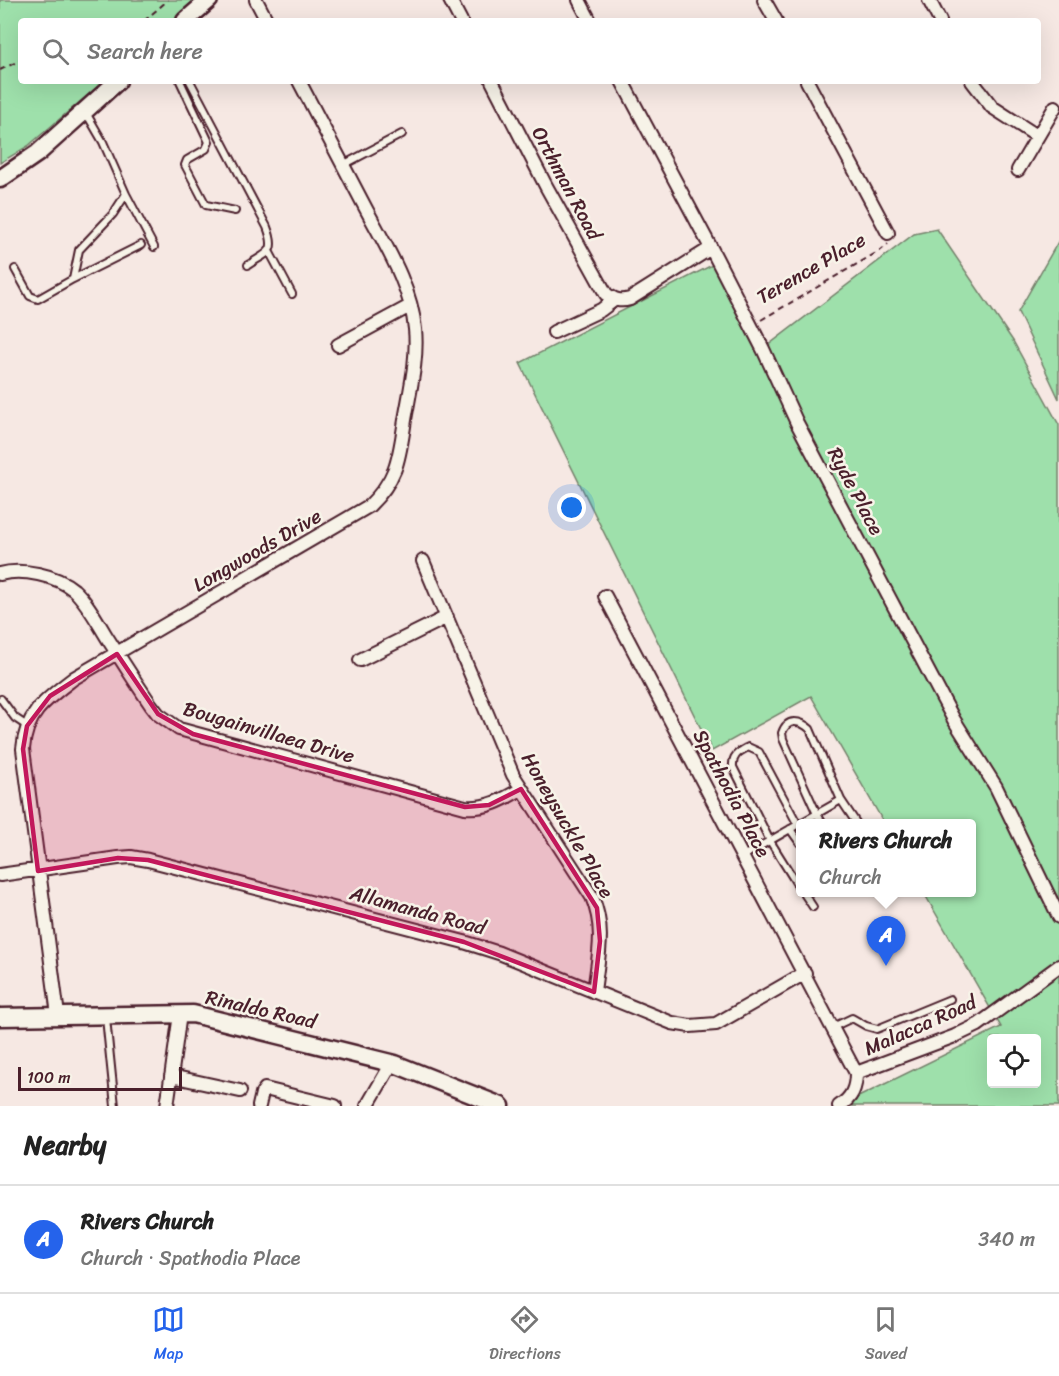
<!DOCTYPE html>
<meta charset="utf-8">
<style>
:root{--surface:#fff;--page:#f6f6f6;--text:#222;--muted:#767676;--line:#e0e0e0;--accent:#2563eb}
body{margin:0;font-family:Sriracha,sans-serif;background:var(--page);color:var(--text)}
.controls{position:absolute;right:18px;bottom:18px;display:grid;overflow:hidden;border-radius:6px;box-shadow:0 6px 24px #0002}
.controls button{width:54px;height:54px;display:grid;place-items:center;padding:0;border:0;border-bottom:2px solid var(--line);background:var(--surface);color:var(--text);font:30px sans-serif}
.scale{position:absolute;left:18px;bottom:15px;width:164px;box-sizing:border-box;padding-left:6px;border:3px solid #4a1f2b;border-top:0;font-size:16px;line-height:21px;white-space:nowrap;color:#4a1f2b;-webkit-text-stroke:4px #f7f3e8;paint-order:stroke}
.you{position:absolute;left:572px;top:508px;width:21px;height:21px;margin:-15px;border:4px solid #fff;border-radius:50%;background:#1a73e8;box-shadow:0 0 0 9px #1a73e833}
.badge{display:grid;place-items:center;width:39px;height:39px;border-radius:50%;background:var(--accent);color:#fff;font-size:20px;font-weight:700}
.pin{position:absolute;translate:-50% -50px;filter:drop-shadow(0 2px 3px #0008)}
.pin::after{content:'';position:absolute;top:32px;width:21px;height:18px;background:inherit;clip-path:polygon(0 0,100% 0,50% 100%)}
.popup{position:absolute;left:796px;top:819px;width:180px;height:78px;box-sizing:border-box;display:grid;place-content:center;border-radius:6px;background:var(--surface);filter:drop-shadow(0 2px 4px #0005);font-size:20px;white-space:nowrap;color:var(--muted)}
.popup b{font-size:22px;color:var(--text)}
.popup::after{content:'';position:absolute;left:50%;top:100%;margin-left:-12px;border:12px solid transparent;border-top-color:var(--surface)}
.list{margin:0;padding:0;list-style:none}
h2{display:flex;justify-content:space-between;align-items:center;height:78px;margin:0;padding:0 24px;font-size:26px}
h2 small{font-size:20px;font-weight:400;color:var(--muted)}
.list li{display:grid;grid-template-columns:39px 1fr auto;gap:18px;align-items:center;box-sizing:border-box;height:108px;padding:0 24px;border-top:2px solid var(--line)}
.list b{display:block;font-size:22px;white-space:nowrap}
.list p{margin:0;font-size:20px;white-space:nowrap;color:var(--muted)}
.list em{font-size:20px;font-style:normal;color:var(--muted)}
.icon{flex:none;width:33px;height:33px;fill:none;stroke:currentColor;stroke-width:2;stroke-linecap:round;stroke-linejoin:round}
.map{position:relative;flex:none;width:1059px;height:1106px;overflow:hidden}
.search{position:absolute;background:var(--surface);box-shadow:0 6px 24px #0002;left:18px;right:18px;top:18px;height:66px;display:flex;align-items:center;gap:15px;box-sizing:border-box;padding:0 21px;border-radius:6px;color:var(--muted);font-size:22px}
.sheet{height:186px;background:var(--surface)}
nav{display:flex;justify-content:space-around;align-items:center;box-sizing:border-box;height:84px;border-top:2px solid var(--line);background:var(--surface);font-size:16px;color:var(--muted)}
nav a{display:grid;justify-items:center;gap:3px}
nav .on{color:var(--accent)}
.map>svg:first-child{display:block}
</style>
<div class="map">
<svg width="1059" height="1106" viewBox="0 0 1059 1106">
<rect width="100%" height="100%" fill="#f6e8e3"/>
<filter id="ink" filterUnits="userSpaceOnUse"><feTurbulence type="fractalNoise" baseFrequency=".0167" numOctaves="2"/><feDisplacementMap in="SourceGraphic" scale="12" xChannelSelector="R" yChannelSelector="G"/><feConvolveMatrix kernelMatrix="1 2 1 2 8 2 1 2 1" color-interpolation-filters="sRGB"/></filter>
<g filter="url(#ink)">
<!-- green -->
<path fill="#9ee0ab" stroke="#74806b" stroke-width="1.5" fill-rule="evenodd" d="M0 0H198L173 21H21V81H104L28 146 0 163Z
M937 229 1013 341 1059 425V1106H840L1001 1027 924 893 972 892V824L884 823 811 696 712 751 520 363 718 262 763 349 914 234ZM992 1038H1036V1084H992Z
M1059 240V399L1018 312Z"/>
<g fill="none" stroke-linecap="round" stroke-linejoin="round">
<!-- lane casing -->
<g stroke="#4a1f2b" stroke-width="10">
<path id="lane" d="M180 81 209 142 206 149 187 160 185 165 206 205 235 211
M190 81 267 227C277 253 268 252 248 265
M85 111 103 142 126 194 154 247
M343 165 402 134
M126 194 113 214 79 250 73 279 141 245
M269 251 292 294
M15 269 30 296 38 299 73 279
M1 699 15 718 27 726
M823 824 817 814 783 739 782 733C787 718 800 720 810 729L841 800
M798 825 759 752 748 747C739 752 732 755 733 767L770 841 800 889
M790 829 800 843
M743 856 841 800 857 824
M803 892 813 907
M106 1018 115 1106
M833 1027 852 1018 866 1026 877 1029 950 999"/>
</g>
<!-- street casing -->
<g stroke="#4a1f2b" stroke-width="16">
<path id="street" d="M256 0 267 21
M450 0 461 21
M579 0 590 21
M764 0 776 21
M929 0 940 21
M492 81 546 186 606 294C615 300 620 302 630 299L711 248
M622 81 711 248 763 349 797 423 890 599 954 720 996 787 1059 917
M807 81 888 233
M972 81 992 107 1037 136
M1018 170 1055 107
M554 332 601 310 614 300
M338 345 410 306
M423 561 513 775 592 897C606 930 598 957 594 992
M0 574C22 568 56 575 74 590 88 603 98 623 108 639 122 661 136 683 151 705L158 714 179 729 465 807C486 809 503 800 521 789
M605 596 856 1073
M360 660 447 617
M0 875 118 858 131 857 148 860 464 942 499 953 672 1023 690 1026 716 1024 805 973
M58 1015 23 749C26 712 47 699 74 678L369 506C398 478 399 458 405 420 410 390 418 359 415 329 411 285 385 245 365 207 343 165 321 123 299 81
M171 1076 240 1091
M167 1106 180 1014
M259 1106 262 1093 265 1089 335 1106
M367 1106 392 1063
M839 1106C852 1098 856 1088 856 1073L955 1036 978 1025 1059 966"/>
</g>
<!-- secondary casing -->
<g stroke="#4a1f2b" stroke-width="21">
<path id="secondary" d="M185 21 209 0
M0 179 38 153 118 81
M0 1017 193 1014 395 1064 501 1106"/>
</g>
<!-- path -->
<path stroke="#4a1f2b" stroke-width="2" stroke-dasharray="6 4.5" stroke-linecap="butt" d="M144 21 168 0
M0 70 21 60
M761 320 881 250 888 244"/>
<!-- lane -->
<use href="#lane" stroke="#f7f3e8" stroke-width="6"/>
<!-- street -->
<use href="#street" stroke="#f7f3e8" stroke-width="12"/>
<!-- secondary -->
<use href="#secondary" stroke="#f7f3e8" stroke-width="16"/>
</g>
</g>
<!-- marked area -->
<path fill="#c2185b" fill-opacity="0.2" stroke="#c2185b" stroke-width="4.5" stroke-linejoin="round" d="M117 654 158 714 193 734 465 807 489 805 521 789 597 908 600 941 594 992 464 942 148 860 118 858 38 871 23 749 27 726 50 696Z"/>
<g text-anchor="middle" stroke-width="5" stroke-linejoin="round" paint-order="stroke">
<!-- street labels -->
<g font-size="20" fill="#4a1f2b" stroke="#f7f3e8">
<text transform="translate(567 183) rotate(62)" y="7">Orthman Road</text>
<text transform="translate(811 268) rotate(-30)" y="7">Terence Place</text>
<text transform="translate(856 491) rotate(62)" y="7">Ryde Place</text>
<text transform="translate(257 550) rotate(-30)" y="7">Longwoods Drive</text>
<text transform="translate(269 732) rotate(16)" y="7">Bougainvillaea Drive</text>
<text transform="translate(732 793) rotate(62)" y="7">Spathodia Place</text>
<text transform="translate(568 825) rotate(60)" y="7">Honeysuckle Place</text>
<text transform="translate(418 910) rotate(15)" y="7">Allamanda Road</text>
<text transform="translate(261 1009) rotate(13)" y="7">Rinaldo Road</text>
<text transform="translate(920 1025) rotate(-24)" y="7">Malacca Road</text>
</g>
</g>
</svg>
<div class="controls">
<button><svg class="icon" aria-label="locate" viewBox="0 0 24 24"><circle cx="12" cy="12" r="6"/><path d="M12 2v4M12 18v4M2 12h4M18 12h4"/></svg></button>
</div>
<div class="scale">100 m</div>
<div class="you"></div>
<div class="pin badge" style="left:886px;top:966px">A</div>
<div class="popup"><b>Rivers Church</b>Church</div>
<div class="search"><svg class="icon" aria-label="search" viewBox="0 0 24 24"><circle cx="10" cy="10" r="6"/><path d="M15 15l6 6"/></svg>Search here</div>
</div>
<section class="sheet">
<h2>Nearby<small></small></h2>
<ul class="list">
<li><span class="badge">A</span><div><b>Rivers Church</b><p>Church · Spathodia Place</p></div><em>340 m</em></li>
</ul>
</section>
<nav>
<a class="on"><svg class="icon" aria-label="map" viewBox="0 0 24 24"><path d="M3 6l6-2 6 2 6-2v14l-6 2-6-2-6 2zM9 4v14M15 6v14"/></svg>Map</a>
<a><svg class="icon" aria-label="directions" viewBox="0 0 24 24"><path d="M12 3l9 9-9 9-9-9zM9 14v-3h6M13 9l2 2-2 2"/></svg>Directions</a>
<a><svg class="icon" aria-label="saved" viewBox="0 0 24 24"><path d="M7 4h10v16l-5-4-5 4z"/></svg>Saved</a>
</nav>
